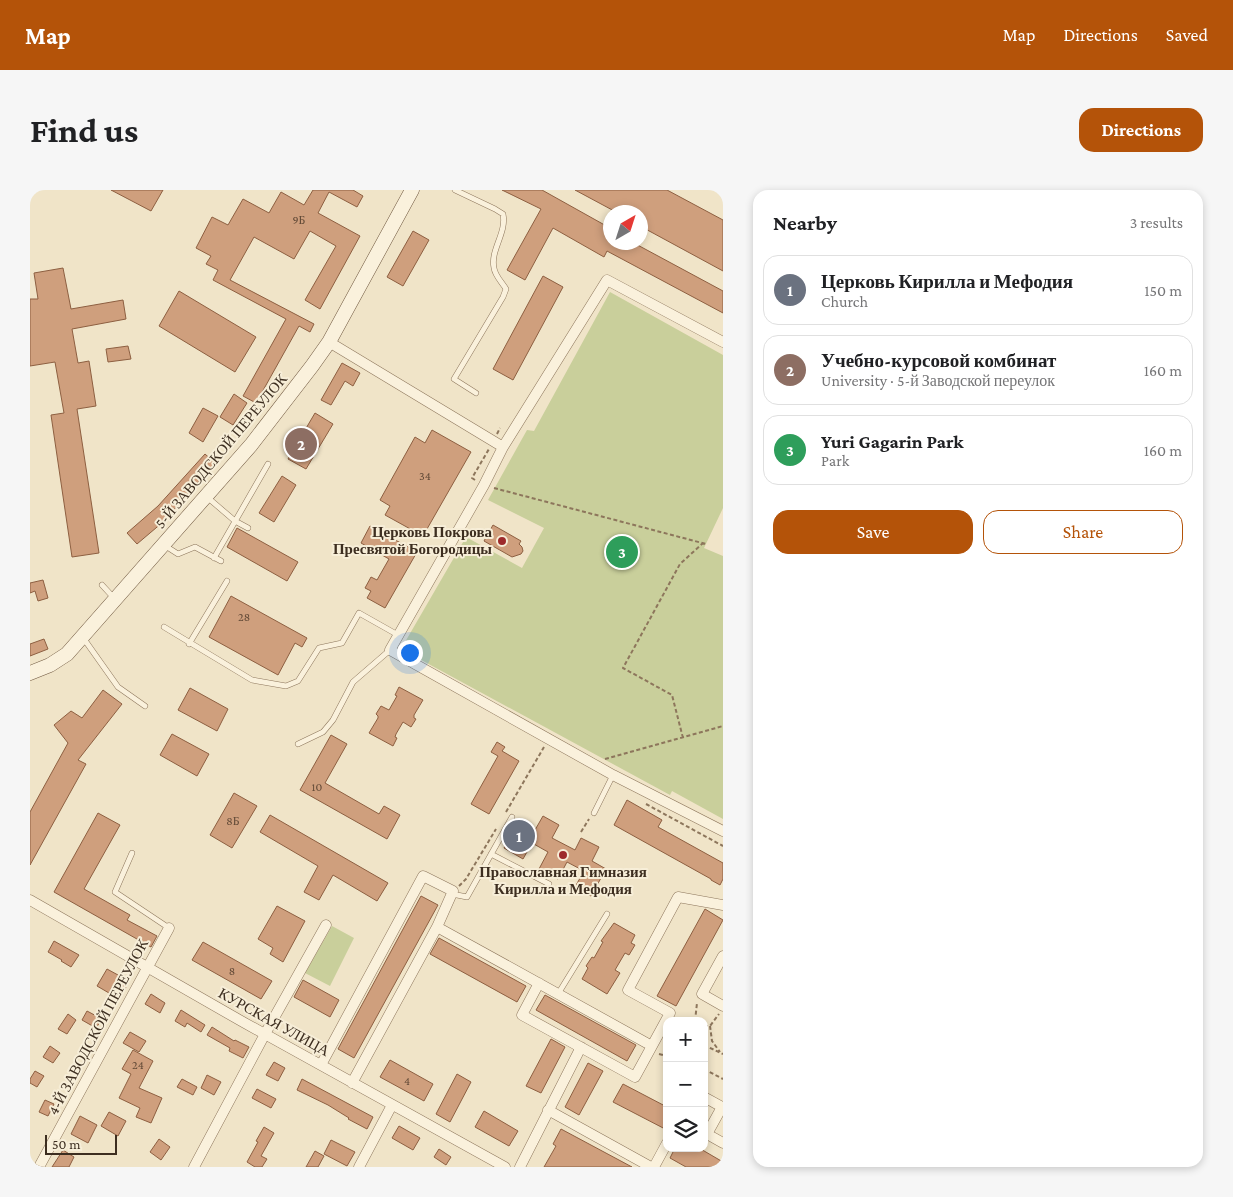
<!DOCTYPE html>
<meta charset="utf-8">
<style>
:root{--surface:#fff;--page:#f6f6f6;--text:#202124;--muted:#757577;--line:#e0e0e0;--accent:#b45309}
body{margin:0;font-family:"Crimson Pro",serif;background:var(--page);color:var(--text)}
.controls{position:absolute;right:15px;bottom:15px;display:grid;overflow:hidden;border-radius:10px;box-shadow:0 2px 8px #0003}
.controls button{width:45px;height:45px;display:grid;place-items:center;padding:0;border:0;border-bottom:1px solid var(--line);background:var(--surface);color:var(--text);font:25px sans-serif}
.compass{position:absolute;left:573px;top:15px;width:45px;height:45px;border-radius:50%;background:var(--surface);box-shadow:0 2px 8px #0003;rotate:39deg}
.scale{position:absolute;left:15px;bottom:12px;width:72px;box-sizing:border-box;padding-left:5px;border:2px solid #3d2e20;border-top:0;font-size:14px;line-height:18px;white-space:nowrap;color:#3d2e20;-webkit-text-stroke:4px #f7eed8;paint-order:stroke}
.you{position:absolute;left:379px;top:462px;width:18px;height:18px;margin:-12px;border:4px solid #fff;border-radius:50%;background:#1a73e8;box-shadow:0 0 0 8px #1a73e833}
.badge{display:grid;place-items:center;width:32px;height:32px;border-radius:50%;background:var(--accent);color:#fff;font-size:16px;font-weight:700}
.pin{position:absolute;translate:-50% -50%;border:2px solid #fff;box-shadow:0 1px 5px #0006}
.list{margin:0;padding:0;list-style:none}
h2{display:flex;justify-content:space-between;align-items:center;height:65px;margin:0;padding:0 20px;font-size:21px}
h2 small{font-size:16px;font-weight:400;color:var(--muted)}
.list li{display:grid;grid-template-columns:32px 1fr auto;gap:15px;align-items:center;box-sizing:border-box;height:70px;margin:0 10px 10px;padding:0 10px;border:1px solid var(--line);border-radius:15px}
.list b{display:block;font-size:19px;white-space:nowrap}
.list p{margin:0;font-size:16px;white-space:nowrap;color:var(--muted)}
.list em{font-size:16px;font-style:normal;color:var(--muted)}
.actions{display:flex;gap:10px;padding:15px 20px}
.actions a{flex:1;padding:11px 0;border:1px solid var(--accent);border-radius:15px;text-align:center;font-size:18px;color:var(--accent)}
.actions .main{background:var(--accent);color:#fff}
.icon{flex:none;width:28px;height:28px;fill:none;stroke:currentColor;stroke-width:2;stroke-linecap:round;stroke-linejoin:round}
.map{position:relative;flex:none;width:693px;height:977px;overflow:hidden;border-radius:15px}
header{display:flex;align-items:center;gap:30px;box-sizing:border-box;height:70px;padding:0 25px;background:var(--accent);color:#fff}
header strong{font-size:24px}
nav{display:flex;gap:28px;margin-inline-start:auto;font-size:18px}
.intro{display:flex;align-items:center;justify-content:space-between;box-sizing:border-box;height:120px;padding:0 30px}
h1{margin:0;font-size:35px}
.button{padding:12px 22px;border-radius:15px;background:var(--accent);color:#fff;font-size:18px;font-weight:700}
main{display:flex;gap:30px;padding:0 30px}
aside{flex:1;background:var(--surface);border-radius:15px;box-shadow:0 2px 8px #0003}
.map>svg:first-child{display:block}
</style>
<header>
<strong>Map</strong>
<nav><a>Map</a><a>Directions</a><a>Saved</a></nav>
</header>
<div class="intro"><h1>Find us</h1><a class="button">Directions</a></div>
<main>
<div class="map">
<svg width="693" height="977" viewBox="0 0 693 977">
<rect width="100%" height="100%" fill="#f0e4c8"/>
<!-- green -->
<path fill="#c9cf9b" d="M580 102 693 165V318L674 358 693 366V629L642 601 640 605 371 459 436 347 492 378 514 338 458 310 497 240 504 241Z
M302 736 324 748 300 796 275 783Z"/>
<!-- building -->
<path fill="#cf9f7d" stroke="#8d5f41" d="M81 0H133L121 21Z
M283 0H323L333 6 327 17 299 2 288 23 330 46 290 119 275 110 306 56 280 41 264 69 224 47 200 90 284 134 280 142 269 136 226 213 213 206 256 129 183 90 188 80 176 74 181 66 166 58 182 27 198 35 213 9 239 23 251 2 274 15Z
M472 0H512L580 38V52H602L693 101V123L577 61 574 67 523 38 495 90 477 80 511 19Z
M545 0H637L693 30V81L610 36V22H586Z
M383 41 399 50 373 96 357 87Z
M33 78 41 119 93 110 96 129 42 139 48 173 59 171 66 216 47 219 69 363 42 367 21 225 34 223 25 172 0 176V109H8L4 83Z
M513 86 533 97 483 190 463 179Z
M149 101 226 147 205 182 129 136Z
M98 156 101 169 78 172 76 159Z
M312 173 330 183 323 196 315 191 301 215 291 210Z
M204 204 217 213 203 235 190 227Z
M173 218 188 226 173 252 159 243Z
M285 223 303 234 276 279 258 269Z
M402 240 441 262 393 346 355 325 360 316 350 310 385 247 395 253Z
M175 264 185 273 133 332 107 354 97 343 128 316Z
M252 286 266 295 244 332 229 323Z
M463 335 491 351 489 354 492 357 493 361 491 364 482 367 454 351Z
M340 336 387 362 355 418 337 408 341 401 335 398 341 387 347 390 359 369 331 353Z
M207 338 268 372 257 391 197 357Z
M13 390 18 408 8 411 5 401 0 403V393Z
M201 406 277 448 272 457 265 453 248 485 179 447Z
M14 449 18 459 0 466V454Z
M369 497 393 510 384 525V528L386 529 381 537 373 532 366 544 365 547 367 548 363 556 339 543 348 528V526L346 524 351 516 359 520 367 506 365 505Z
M160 498 198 519 187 541 148 520Z
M73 500 92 514 48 570 56 574 0 675V622L38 553 24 535 41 521 52 528Z
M142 544 179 564 167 586 130 565Z
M301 545 317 554 295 593 349 624 354 616 370 625 357 649 270 600Z
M467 552 475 557 472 561 489 571 459 624 441 614 468 566 461 562Z
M204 603 227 616 202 658 180 645Z
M597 610 632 630 628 637 693 673V689L690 695 681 690V689L584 635Z
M68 623 90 635 54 699 100 725 97 730 127 746 121 757 24 702Z
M240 625 358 693 347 711 303 685 289 710 274 702 288 676 230 642Z
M513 626 529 635 522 648 545 660 551 648 569 657 562 671 576 679 561 706 545 697 554 681 537 672 528 689 509 679 518 662 502 653 493 669 474 658 489 632 505 640Z
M391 706 408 715 324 868 308 859Z
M247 716 275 731 253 772 240 764 243 758 228 749Z
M675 719 693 730 646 816 627 806Z
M584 733 605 745 601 753 605 755 599 765 595 763 585 780 590 783 577 804 552 789 558 778 556 776 562 767 564 768 573 752 571 751Z
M409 748 496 796 487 812 400 764Z
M24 751 49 765 41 777 31 771 32 770 18 762Z
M173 752 242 791 231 809 162 770Z
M77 779 99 791 94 801 83 795 79 803 67 796Z
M273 790 309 810 300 827 264 807Z
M121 804 135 813 130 823 115 814Z
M515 805 606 855 597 871 506 820Z
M151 820 175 835 171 842 157 833 155 837 145 831Z
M57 821 72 829 66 838 52 830Z
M38 824 46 830 37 844 28 839Z
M182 837 204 851 205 850 219 857 213 868 199 861 200 858 177 845Z
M100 842 116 851 109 862 93 853Z
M521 849 535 857 511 903 496 896Z
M20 856 30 863 23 873 13 867Z
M103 860 123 871 109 898 132 908 121 933 106 927 110 918 89 908 101 884 92 879Z
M360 870 403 894 394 911 350 887Z
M244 872 255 878 248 891 236 885Z
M558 873 573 881 549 925 535 917Z
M5 881 14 886 7 897 0 893V889Z
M427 884 441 892 420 932 406 924Z
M177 885 191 892 184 905 171 898Z
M152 889 167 897 163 905 147 897Z
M272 889 343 927 337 939 318 929 319 928 298 915 267 900Z
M593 894 637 917V940L583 912Z
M227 899 246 909 241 918 222 908Z
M15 910 24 914 18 926 9 922Z
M454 921 488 941 479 956 445 937Z
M79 922 96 931 88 946 71 936Z
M50 926 67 935 58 953 41 944Z
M369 936 390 948 383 960 362 948Z
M234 937 244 943 231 966 237 969 232 977H225L217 972 228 952 226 951Z
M531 939 602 977H514L526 956 523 954Z
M129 949 140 957 131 970 120 962Z
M301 950 325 962 317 976 294 964Z
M645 958H669L693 972V977H656L640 968Z
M409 959 421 967 416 975 404 967Z
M33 960 44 967 39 977H22Z
M285 961 294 966 288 977H276Z"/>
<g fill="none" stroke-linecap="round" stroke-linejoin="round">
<!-- lane casing -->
<g stroke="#8d765c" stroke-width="6">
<path id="lane" d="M425 0 465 19 473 24C477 43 460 60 464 78 465 86 472 92 476 99L473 107 424 189 446 203
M177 307 205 331 218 338
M134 355 148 364 165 357 191 371
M184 368 238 274
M72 395 84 408
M134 437 222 490 256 496 268 491 289 458 312 453 329 423 368 445
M54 449 88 497 115 516
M159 454 197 391
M268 554 293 542 303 530 323 492 360 460
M564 623 583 585
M102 663 85 702 139 738
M461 664 519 694
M422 704 437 707 482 627
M528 804 577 724"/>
</g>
<!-- street casing -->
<g stroke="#8d765c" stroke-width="11">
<path id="street" d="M299 152 473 257
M693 152 577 90 473 257 454 295 360 460 583 585 693 641
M0 710 213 832 475 977
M407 737 622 856
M693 766 672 804 693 816
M509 793 492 825 605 887 640 823 598 800 648 707 693 715
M291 875 393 686 423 701 407 737 322 893
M674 907 692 917 677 944 693 953
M518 920 621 977
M9 977 139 738
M164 977 235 844 296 735
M329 977 362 915
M490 977 551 857
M624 977 637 953"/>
</g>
<!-- secondary casing -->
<g stroke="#6f573f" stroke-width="15">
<path id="secondary" d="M0 483 20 475 37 464 221 255 282 176 299 152 317 119 382 0"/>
</g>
<!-- path -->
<path stroke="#8d765c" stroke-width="2" stroke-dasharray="4 2.5" stroke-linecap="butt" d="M467 244 470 238
M445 290 442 288 459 259
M464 298 676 354
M653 548 642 505 593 478 650 374 673 353
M575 569 693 536
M616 614 693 656
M476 622 514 557
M551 642 559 629
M429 696 436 689 466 639
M665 831 667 813
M674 836H680L689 824
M680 836 682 851 690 862
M674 855 693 864
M629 864 637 866
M674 879 693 889"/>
<!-- lane -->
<use href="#lane" stroke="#faf1dc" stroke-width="5"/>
<!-- street -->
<use href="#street" stroke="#faf1dc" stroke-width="10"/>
<!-- secondary -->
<use href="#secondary" stroke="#faf1dc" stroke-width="14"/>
</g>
<!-- markers -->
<g fill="#9e2a2b" stroke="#f7eed8" stroke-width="2">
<circle cx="472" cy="351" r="5"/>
<circle cx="533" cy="665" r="5"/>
</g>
<g text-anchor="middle" stroke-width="4" stroke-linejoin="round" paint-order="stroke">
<!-- number labels -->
<g font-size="12" fill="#624a37">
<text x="269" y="34">9Б</text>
<text x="395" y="290">34</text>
<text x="214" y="431">28</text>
<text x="287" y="601">10</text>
<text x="203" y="635">8Б</text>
<text x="202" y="785">8</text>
<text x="108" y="879">24</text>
<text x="377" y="895">4</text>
</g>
<!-- street labels -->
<g font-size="15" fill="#3d2e20" stroke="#f7eed8">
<text transform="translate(191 261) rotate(-50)" y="5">5-Й ЗАВОДСКОЙ ПЕРЕУЛОК</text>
<text transform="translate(244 832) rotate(29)" y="5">КУРСКАЯ УЛИЦА</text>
<text transform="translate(68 837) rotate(-62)" y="5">4-Й ЗАВОДСКОЙ ПЕРЕУЛОК</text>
</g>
<!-- poi labels -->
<g font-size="15" font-weight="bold" fill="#3d2e20" stroke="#f7eed8" text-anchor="end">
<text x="462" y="347">Церковь Покрова<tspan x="462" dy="17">Пресвятой Богородицы</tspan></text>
<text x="533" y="687" text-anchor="middle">Православная Гимназия<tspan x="533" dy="17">Кирилла и Мефодия</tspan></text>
</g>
</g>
</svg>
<div class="controls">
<button>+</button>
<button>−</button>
<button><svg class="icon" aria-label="layers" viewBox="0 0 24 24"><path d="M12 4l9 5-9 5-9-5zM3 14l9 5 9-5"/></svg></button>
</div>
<svg class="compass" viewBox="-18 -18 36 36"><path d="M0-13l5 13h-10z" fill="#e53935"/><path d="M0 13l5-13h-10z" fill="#757577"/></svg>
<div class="scale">50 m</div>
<div class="you"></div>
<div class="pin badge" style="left:489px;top:646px;background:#6b7280">1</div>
<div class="pin badge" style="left:271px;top:254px;background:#8d6e63">2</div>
<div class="pin badge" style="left:592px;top:362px;background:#2e9e5b">3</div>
</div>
<aside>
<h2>Nearby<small>3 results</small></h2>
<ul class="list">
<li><span class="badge" style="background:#6b7280">1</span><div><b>Церковь Кирилла и Мефодия</b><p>Church</p></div><em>150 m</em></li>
<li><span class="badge" style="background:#8d6e63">2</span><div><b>Учебно-курсовой комбинат</b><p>University · 5-й Заводской переулок</p></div><em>160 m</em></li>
<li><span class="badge" style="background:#2e9e5b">3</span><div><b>Yuri Gagarin Park</b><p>Park</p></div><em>160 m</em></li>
</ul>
<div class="actions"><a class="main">Save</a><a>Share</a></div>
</aside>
</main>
